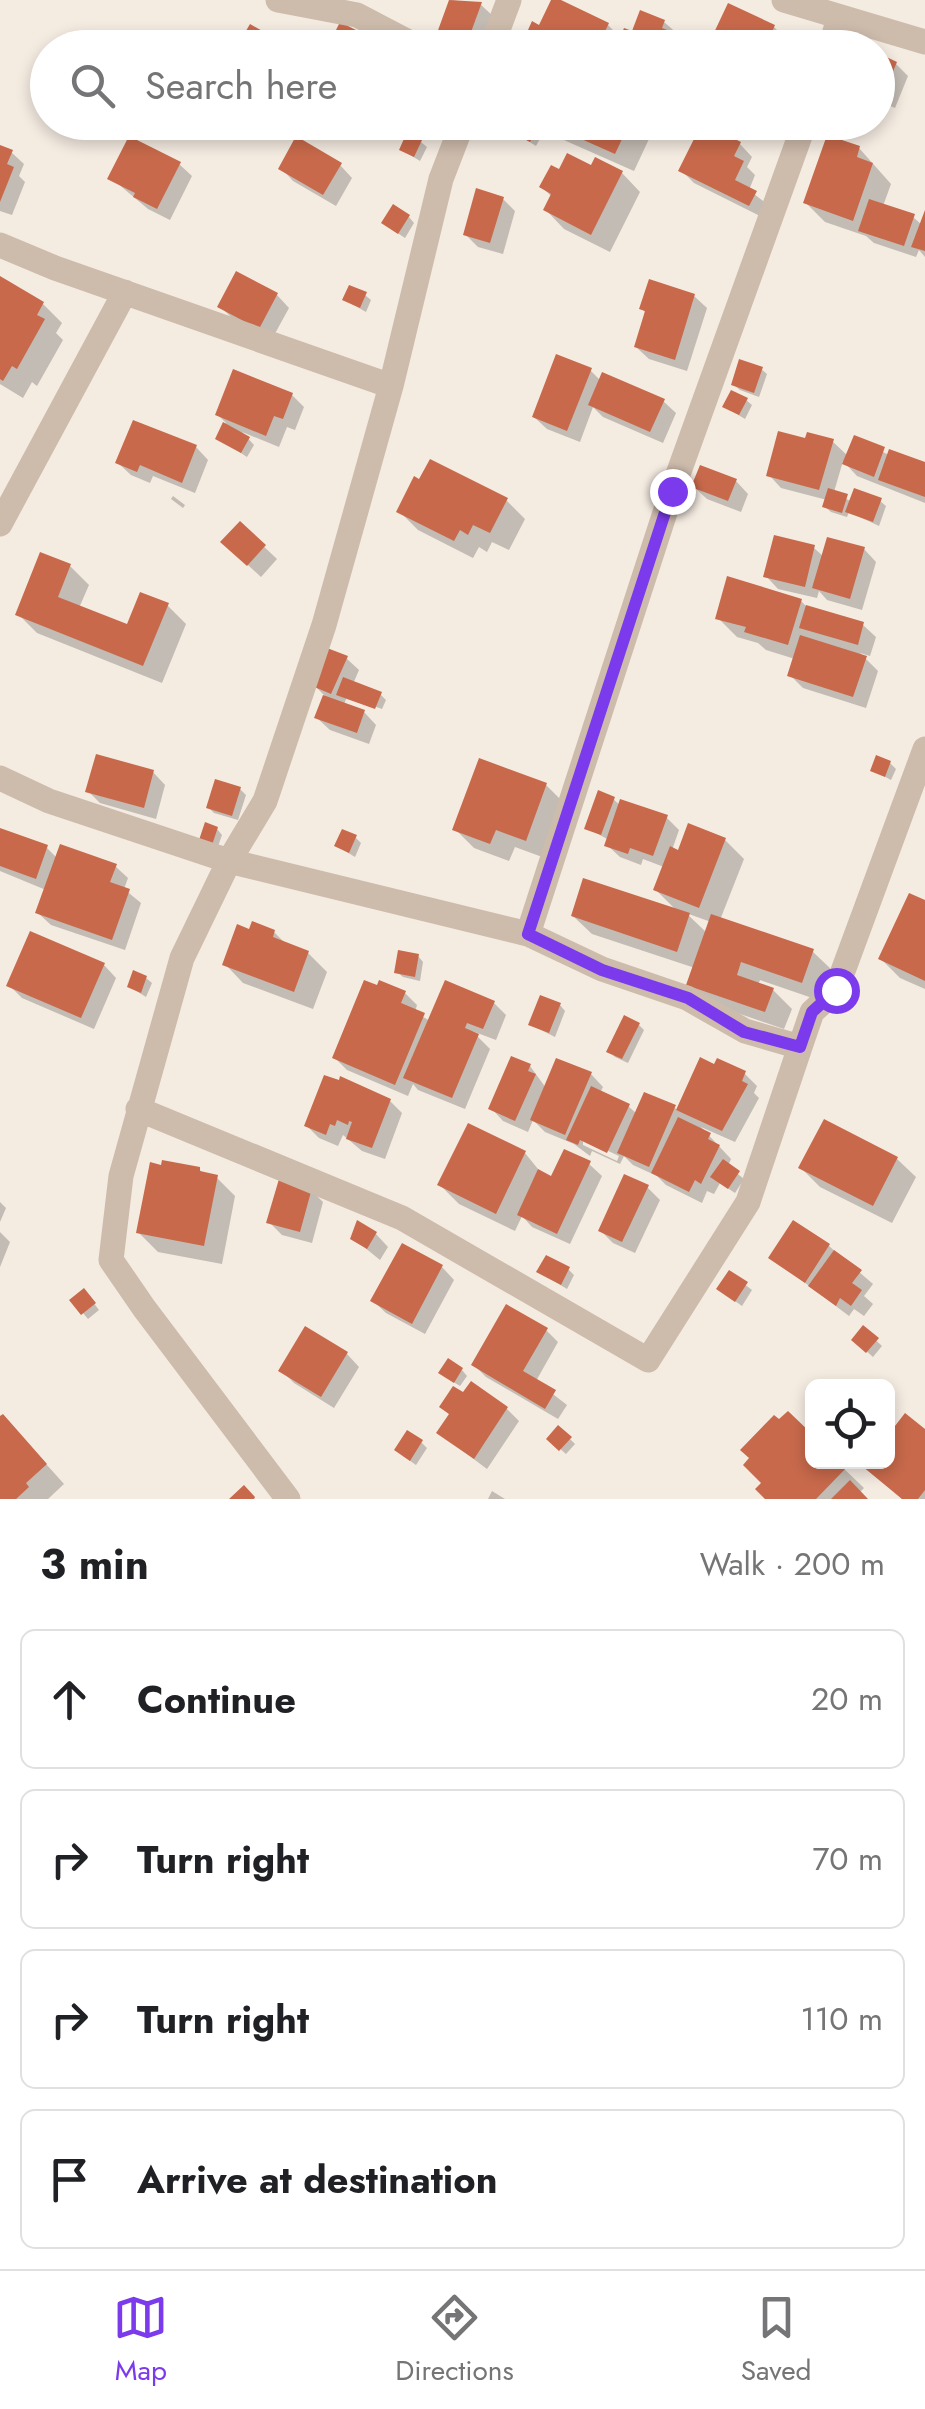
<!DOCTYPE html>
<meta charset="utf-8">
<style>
:root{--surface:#fff;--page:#f2f2f2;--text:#202124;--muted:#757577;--line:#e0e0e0;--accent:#7c3aed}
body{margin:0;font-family:Jost,sans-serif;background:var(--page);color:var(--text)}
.controls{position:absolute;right:30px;bottom:30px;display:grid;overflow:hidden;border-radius:15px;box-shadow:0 5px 15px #0003}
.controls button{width:90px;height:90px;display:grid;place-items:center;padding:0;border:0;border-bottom:2px solid var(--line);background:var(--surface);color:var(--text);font:50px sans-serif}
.stop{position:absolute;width:30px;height:30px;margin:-22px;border:8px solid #7c3aed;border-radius:50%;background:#fff}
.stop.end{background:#7c3aed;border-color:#fff;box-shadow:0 2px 10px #0008}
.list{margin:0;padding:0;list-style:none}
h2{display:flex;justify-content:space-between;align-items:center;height:130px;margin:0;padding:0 40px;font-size:42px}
h2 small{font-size:32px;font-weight:400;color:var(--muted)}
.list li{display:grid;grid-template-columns:65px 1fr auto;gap:30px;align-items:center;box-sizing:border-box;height:140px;margin:0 20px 20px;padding:0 20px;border:2px solid var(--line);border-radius:15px}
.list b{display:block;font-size:38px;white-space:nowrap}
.list em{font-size:32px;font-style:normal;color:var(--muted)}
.icon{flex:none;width:55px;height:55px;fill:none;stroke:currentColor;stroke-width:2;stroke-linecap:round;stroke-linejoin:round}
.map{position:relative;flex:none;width:925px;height:1499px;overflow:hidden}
.search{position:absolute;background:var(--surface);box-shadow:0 5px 15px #0003;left:30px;right:30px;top:30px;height:110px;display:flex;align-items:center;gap:25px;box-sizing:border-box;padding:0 35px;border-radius:55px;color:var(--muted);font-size:38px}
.sheet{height:770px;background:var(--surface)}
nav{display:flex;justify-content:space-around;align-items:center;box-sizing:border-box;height:140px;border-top:2px solid var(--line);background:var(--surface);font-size:28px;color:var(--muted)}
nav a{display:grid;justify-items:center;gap:5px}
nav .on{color:var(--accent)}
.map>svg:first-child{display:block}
</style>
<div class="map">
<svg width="925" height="1499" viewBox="0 0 925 1499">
<rect width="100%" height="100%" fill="#f4ebe1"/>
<!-- shadow -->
<path fill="#0003" fill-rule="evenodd" d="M451 0 480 4 493 16 482 48 453 45 440 32Z
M553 0 608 25 622 39 664 22 694 48H536L527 39 541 28Z
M774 27 786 39 783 48H723L714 39Z
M878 56 896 64 908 76 895 108 878 101Z
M101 122H136L132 134Z
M543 122H657L634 171 557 137Z
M703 122H747L742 137 706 124 705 127 740 144 752 157 747 167 755 175 749 190 768 205 762 217 694 183 681 170Z
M536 129 542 135 536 146 512 131Z
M421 142 427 147 420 161 402 150Z
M0 148 11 152 24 164 19 176 25 182 12 215 0 211Z
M859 148 891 184 883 206 913 217 922 225 925 216V257L919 250 916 257 874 243 866 236 825 222 806 203Z
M179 164 192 176 170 220 148 209 111 178Z
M340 165 352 178 336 206 293 181 281 168Z
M592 168 622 173 640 192 610 252 564 229 546 210 552 197 542 187 560 172Z
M503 199 515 211 503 254 478 247 465 234Z
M409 217 414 223 405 238 390 228Z
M0 279 43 304 62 323 56 333 63 340 37 386 32 382 23 398 0 384Z
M277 295 289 308 272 339 233 319 220 306Z
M365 295 371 300 366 312 345 300Z
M694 296 707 308 687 371 649 359 636 347 647 314 642 309Z
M761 369 767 374 759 397 740 390 734 385Z
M590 370 601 381 663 401 676 413 663 443 603 417 593 407 580 442 547 429 534 417Z
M292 395 304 407 295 430 287 427 279 447 242 432 254 445 247 457 218 438 226 423 218 415Z
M746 400 752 405 745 419 725 407Z
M855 438 889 455 925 465V503L857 476 843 461 834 492 852 502 880 501 886 506 879 526 849 512 847 517 831 512 825 507 827 500 781 488 769 475 807 441H832L848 456Z
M196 447 208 460 195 493 153 476 150 483 131 475 118 463Z
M736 481 748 494 741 512 707 499 694 487Z
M173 496 185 505 183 508 171 499Z
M506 500 525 519 509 550 492 542 487 552 479 547 473 558 418 530 399 511Z
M240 524 277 559 261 577 236 554Z
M814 548 824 557 864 549 876 562 862 610 827 600 819 591 817 598 778 589 766 576Z
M70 566 89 585 79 608 128 627 167 605 186 624 162 683 37 633 18 614Z
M801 601 809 609 863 625 876 637 870 656 860 653 878 671 866 708 803 688 790 675 795 659 766 650 758 643 737 637 718 618Z
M346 658 359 670 353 684 380 694 386 700 382 709 347 696 344 705 364 712 376 725 369 744 330 730 317 718 325 696 314 685Z
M890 763 896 769 891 780 873 770Z
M153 772 165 785 156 819 100 803 88 791Z
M546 785 565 804 545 858 515 847 509 861 474 848 455 829Z
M240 789 246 795 238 820 214 813 209 808Z
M613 799 621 806 666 817 679 830 672 850 679 853 725 840 744 859 720 920 813 952 832 970 821 1001 760 980 758 985 773 990 792 1009 784 1029 708 1003 689 984 695 968 592 934 573 916 678 912 655 889 664 867 643 859 641 865 620 857 607 845 609 840 587 828ZM686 913 711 922 707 933Z
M217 829 222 835 217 849 207 845Z
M0 837 47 848 57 858 115 866 128 878 124 889 141 903 125 950 51 925 38 913 46 890 0 871Z
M355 837 361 843 355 857 337 846Z
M925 903V989L900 978 881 959Z
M251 932H274L287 945 308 953 327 972 313 1009 243 983 225 964Z
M418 956 423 962 420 981 403 977 397 972Z
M104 965 116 978 94 1029 22 998 9 985Z
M146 978 152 983 146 997 130 987Z
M378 988 405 993 417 1005 415 1012 430 1021 494 1003 506 1015 496 1040 472 1031 490 1049 465 1109 418 1090 413 1084 408 1096 347 1070 335 1058Z
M560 1005 565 1011 555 1037 531 1025Z
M639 1025 644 1030 628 1063 615 1057 609 1051Z
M701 1060 745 1074 757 1086 754 1093 759 1098 735 1142 701 1127 731 1159 728 1166 744 1179 735 1193 720 1183 714 1194 707 1191 702 1203 666 1185 657 1176 633 1165 624 1156 620 1164 592 1151 590 1156 574 1144 545 1132 533 1120 528 1132 503 1121 491 1108 530 1066 546 1088 591 1074 603 1087 600 1093 628 1106 637 1114 675 1108 678 1111ZM583 1139 619 1156 617 1161 583 1145Z
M390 1101 402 1113 385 1159 362 1151 343 1135 338 1146 319 1138 307 1126Z
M525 1153 542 1174 553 1179 589 1164 602 1176 570 1244 532 1227 522 1216 515 1231 459 1204 440 1185Z
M897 1159 916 1177 892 1223 820 1187 801 1168Z
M199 1169 205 1175 216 1177 235 1196 222 1264 158 1252 139 1233Z
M647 1187 660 1200 635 1253 613 1243 601 1231Z
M311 1190 323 1202 312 1243 282 1235 269 1222Z
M0 1202 6 1208 0 1222Z
M794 1223 829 1246 873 1284 864 1296 873 1304 864 1316 854 1309 849 1316 772 1258Z
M0 1232 10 1242 0 1267Z
M376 1234 388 1247 380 1260 353 1238Z
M403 1246 442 1267 454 1280 425 1334 386 1313 373 1301Z
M568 1269 574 1275 567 1289 539 1272Z
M730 1273 752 1290 742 1306 725 1294Z
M89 1297 99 1310 88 1319 83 1313Z
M864 1329 882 1346 873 1357 854 1340Z
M306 1330 347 1354 359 1367 334 1408 294 1383 281 1370Z
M546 1330 558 1342 536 1381 567 1405 558 1419 486 1377 474 1365Z
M462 1370 467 1376 460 1386 447 1378Z
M442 1407 507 1409 519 1421 487 1469 439 1433 451 1416Z
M788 1414 812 1438V1462H837L864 1488 859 1493 865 1499H768L752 1458Z
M906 1417 925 1433V1499H902L865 1465 869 1462H888V1439Z
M0 1419 21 1436 64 1484 48 1499H0Z
M559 1428 575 1444 566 1454 549 1439Z
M421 1442 427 1448 416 1465 403 1456Z
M492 1491 505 1499H488Z"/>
<!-- building -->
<path fill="#c8694b" d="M449 0 482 2 467 43 437 33Z
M551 0H561L609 23 597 48H542L524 39 532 21 539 25Z
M728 3 775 25 765 48H729L711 39Z
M640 10 665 20 662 28 688 38 684 48H616L624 28 632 31Z
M340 22 386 45 385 48H327Z
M250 24 273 37 267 48H236Z
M73 35 106 47V48H68Z
M878 53 897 62 882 97 878 96Z
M513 122H530L538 127 530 142 509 131Z
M543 122H630L615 154Z
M702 123 741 142 734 156 744 161 735 180 757 191 749 206 678 171Z
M407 132 422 140 414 157 399 150Z
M827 135 860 146 857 157 873 163 853 221 803 203Z
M129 136 181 162 157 209 133 197 135 193 107 179Z
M296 136 342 163 323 195 278 169Z
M0 145 13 150 7 164 14 167 0 202Z
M567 153 591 165 595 157 623 171 591 235 543 210 551 194 539 187 551 165 559 169Z
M476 188 504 197 490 243 463 235Z
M869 199 915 214 904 246 858 231Z
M393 204 410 215 398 234 381 223Z
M925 210V251L911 247Z
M236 271 278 293 259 329 217 307Z
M0 276 44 302 37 315 45 319 17 369 12 366 3 381 0 379Z
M649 279 695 294 675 360 634 347 645 311 639 309Z
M349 285 367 292 360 308 342 300Z
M556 354 592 368 567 431 532 417Z
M739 359 763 367 754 393 731 385Z
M233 369 293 393 283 419 274 416 266 436 215 415Z
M602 372 665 399 650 432 588 405Z
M731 390 748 398 739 415 722 407Z
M133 420 197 445 182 483 140 465 137 472 115 463Z
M223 422 250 437 241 453 215 439Z
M778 431 805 438 807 432 834 439 819 490 766 476Z
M854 435 885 447 874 477 842 464Z
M889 449 925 462V497L878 480Z
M430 459 508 498 490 533 473 525 468 535 460 530 454 541 396 512 414 476 419 479Z
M700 465 737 479 728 501 691 487Z
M828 488 848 494 842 513 822 507Z
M854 488 882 498 873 522 845 512Z
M240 521 266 545 247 566 220 542Z
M774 535 815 545 805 587 763 577Z
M827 537 865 547 850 599 812 588Z
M40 552 71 564 58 597 127 624 140 592 169 603 143 666 15 615Z
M727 576 802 599 788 645 744 632 746 627 715 619Z
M806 605 864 622 858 645 799 628Z
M800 635 867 656 853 697 787 676Z
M327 648 348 656 331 694 312 686Z
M343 677 382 692 375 709 336 695Z
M323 695 365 710 357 733 314 718Z
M96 754 154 770 144 808 85 792Z
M876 755 891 761 885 777 870 771Z
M479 758 547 783 526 841 496 830 490 844 452 830Z
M215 779 241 787 232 816 206 808Z
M598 790 615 797 601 835 584 829Z
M620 799 668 815 653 856 630 848 628 854 604 846Z
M205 822 218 827 212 845 199 840Z
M688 823 726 838 699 908 653 890 670 846 678 850Z
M0 828 48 845 36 879 0 866Z
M342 829 357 835 349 853 334 846Z
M60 844 117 864 110 882 130 889 112 940 35 913Z
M583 878 690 913 677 952 571 916Z
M909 893 925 900V981L878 959Z
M711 914 814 949 802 983 741 962 737 975 774 988 765 1012 686 985Z
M252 921 275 930 273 937 309 951 294 992 222 965 237 924 249 929Z
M30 931 105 963 81 1018 6 986Z
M398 950 419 954 415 977 394 973Z
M133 970 147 976 141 993 127 987Z
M364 980 377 985 379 980 406 991 401 1003 425 1013 395 1085 332 1058Z
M445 980 495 1001 483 1029 467 1023 465 1028 479 1034 452 1098 403 1078Z
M540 995 561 1003 549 1033 528 1025Z
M624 1015 640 1023 622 1059 606 1052Z
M511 1056 531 1064 528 1071 536 1074 515 1121 488 1109Z
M700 1057 714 1064 717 1058 746 1071 742 1081 748 1084 722 1131 676 1110Z
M556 1058 592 1072 565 1135 530 1120Z
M324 1075 339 1080 340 1076 391 1099 372 1148 346 1139 352 1122 349 1121 348 1125 337 1120 335 1126 330 1124 326 1135 304 1126Z
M591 1086 630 1104 607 1153 580 1140 578 1145 566 1140Z
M644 1092 676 1105 649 1167 617 1153Z
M678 1117 711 1133 708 1139 720 1145 701 1184 695 1180 689 1192 651 1173Z
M824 1119 898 1157 873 1206 798 1168Z
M468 1123 526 1151 496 1214 437 1185Z
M564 1149 591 1161 557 1234 517 1215 538 1169 551 1176Z
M723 1159 740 1171 728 1189 710 1177Z
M162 1160 200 1167V1171L218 1175 204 1246 136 1233 150 1162 161 1165Z
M624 1174 649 1185 622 1242 598 1231Z
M279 1179 312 1188 300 1232 266 1223Z
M357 1220 377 1232 367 1249 350 1239Z
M793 1220 830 1244 805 1283 768 1258Z
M402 1243 443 1265 412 1324 370 1301Z
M834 1250 862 1270 852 1283 862 1290 851 1306 840 1298 836 1306 808 1286Z
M546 1255 570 1267 561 1285 536 1272Z
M729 1270 748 1282 735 1302 716 1289Z
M84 1288 96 1303 81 1315 69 1300Z
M506 1304 548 1328 523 1371 556 1390 545 1409 471 1365Z
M863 1325 879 1338 866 1353 851 1340Z
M305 1326 348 1352 321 1397 278 1371Z
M448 1358 463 1368 454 1383 438 1373Z
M471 1381 508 1407 474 1459 436 1433 449 1414 439 1407 453 1386 463 1392Z
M788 1411 812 1434V1462H841L847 1467 816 1499H765L755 1489 761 1483 743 1465 749 1458 740 1450 774 1415 779 1419Z
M905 1413 925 1429V1490L918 1499H902L862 1466 865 1462H888V1435Z
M3 1414 47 1464 26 1483 29 1487 16 1499H0V1416Z
M558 1425 572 1437 559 1451 546 1439Z
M407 1430 423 1440 410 1461 394 1450Z
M850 1480 868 1499H831Z
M244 1485 255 1497 254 1499H229Z"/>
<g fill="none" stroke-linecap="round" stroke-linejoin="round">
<!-- street -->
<path stroke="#cdbbac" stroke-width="25" d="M278 0 357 15 420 48
M784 0 925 42
M491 48 509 0
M830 48 839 18
M0 245 55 268 391 386
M0 524 125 292
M0 778 49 801 229 861 528 934 602 969 687 998 745 1031 800 1047 812 1012 836 990 925 749
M528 934 672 491 805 122
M138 1109 402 1218 648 1360 748 1202 800 1047
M288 1499 144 1308 111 1260 121 1176 182 958 229 861 265 801 324 625 391 386 441 179 463 122"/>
</g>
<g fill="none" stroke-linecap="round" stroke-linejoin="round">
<!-- route -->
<path stroke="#7c3aed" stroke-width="12" d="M672 491 528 934 602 970 688 998 744 1032 800 1047 812 1012 836 990"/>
</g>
</svg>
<div class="controls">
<button><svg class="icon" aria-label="locate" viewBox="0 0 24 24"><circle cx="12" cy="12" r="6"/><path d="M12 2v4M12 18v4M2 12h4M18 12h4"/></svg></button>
</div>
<div class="stop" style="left:836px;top:990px"></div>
<div class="stop end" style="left:672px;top:491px"></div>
<div class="search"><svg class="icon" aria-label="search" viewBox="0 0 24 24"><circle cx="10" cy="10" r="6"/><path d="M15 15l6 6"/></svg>Search here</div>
</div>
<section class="sheet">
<h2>3 min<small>Walk · 200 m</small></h2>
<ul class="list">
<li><svg class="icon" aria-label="ahead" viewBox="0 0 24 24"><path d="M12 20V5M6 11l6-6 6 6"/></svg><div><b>Continue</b></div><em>20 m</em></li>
<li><svg class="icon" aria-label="right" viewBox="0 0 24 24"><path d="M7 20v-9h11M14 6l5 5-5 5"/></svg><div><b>Turn right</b></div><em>70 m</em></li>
<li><svg class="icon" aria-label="right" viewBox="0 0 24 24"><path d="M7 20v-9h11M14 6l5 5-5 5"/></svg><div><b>Turn right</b></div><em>110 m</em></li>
<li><svg class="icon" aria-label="arrive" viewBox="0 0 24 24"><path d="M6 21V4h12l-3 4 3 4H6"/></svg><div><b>Arrive at destination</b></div></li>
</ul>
</section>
<nav>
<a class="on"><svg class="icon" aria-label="map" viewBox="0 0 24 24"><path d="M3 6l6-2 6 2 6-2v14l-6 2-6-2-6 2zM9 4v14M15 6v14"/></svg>Map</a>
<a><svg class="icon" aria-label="directions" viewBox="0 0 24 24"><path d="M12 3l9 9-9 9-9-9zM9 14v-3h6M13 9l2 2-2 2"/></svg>Directions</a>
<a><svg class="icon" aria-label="saved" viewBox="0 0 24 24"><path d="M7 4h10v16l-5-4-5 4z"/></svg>Saved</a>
</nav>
